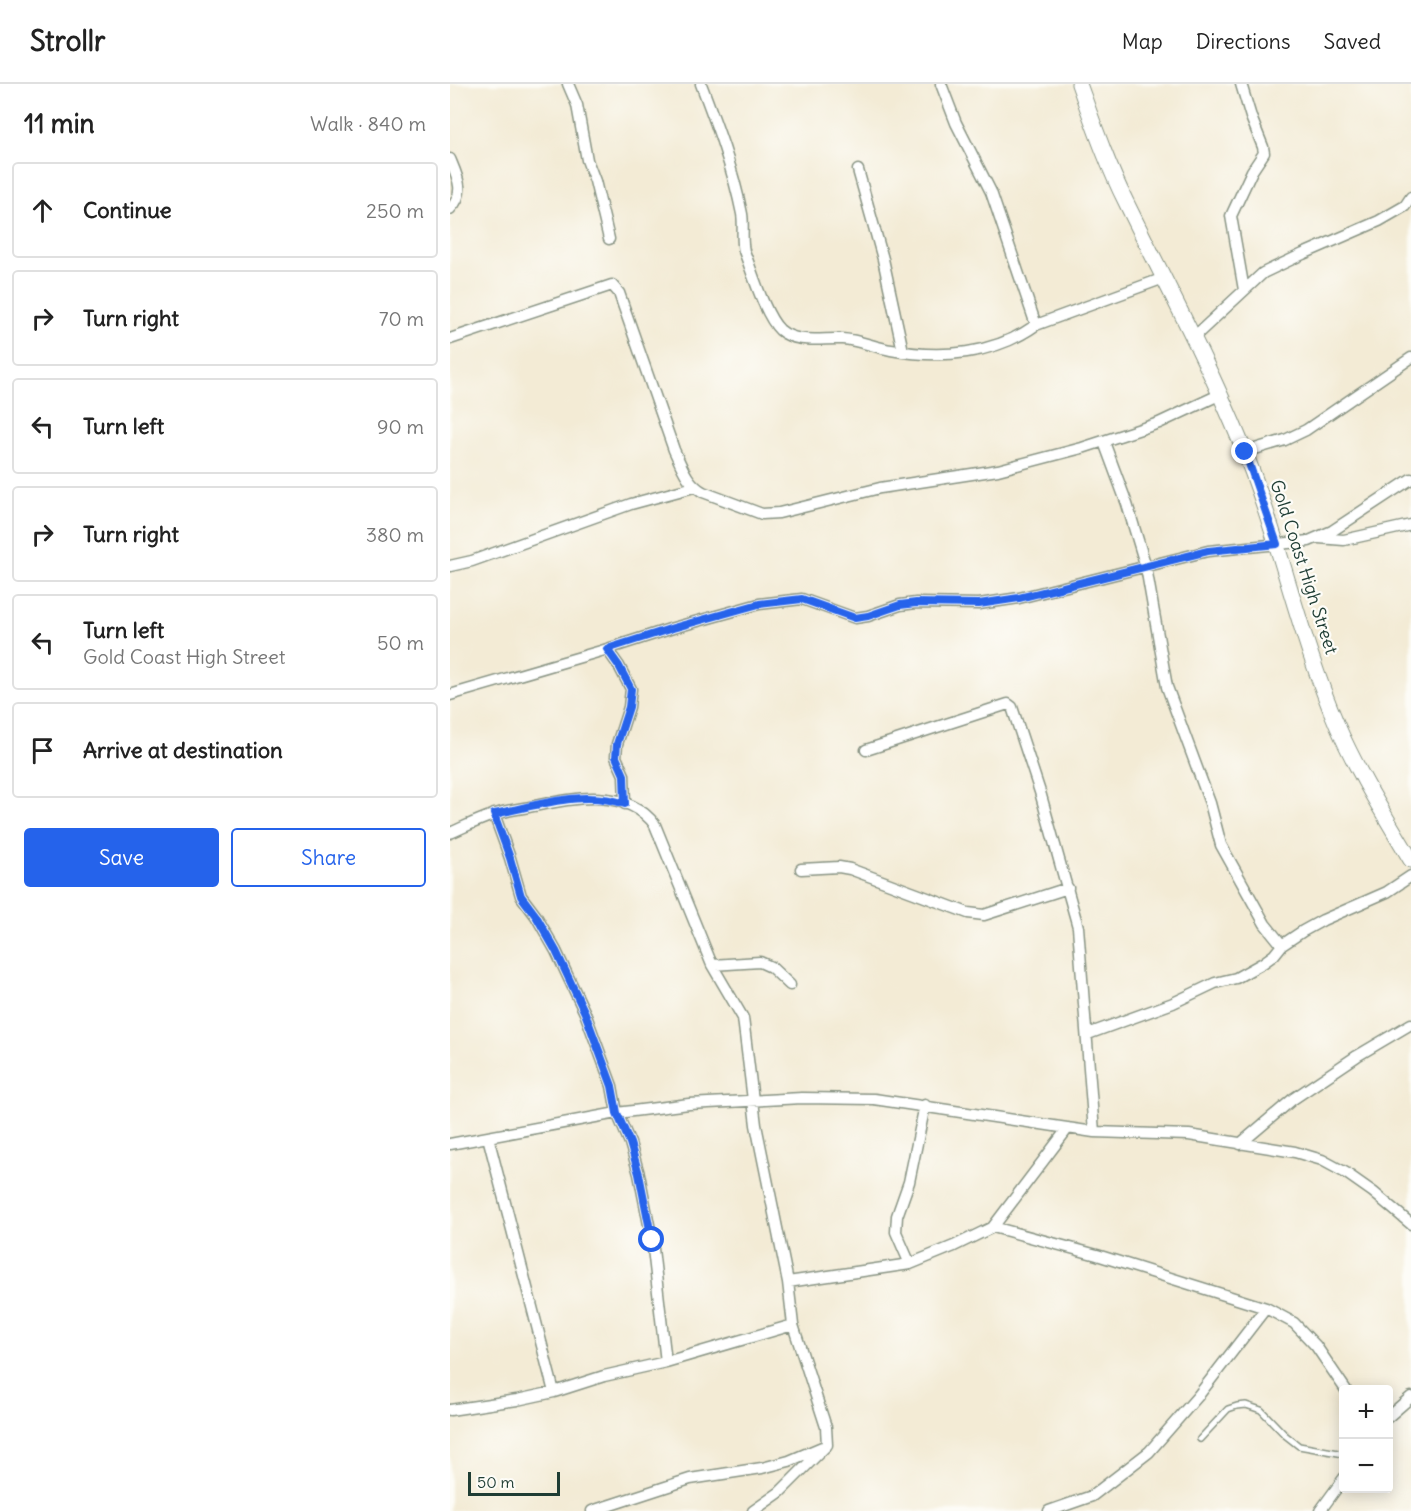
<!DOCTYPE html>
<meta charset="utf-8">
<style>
:root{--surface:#fff;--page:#f2f2f2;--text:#222;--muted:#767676;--line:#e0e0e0;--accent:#2563eb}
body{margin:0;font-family:Delius,sans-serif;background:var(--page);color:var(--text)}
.controls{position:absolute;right:18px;bottom:18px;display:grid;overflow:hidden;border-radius:6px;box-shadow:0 3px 15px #0003}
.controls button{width:54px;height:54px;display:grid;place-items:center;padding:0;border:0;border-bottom:2px solid var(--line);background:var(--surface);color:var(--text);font:30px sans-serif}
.scale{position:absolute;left:18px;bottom:15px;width:92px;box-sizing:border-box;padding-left:6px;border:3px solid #1f3d34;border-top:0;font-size:16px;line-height:21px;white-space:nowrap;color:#1f3d34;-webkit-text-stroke:4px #fdfcf7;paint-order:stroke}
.stop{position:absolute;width:18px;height:18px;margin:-14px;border:4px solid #2563eb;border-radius:50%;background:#fff}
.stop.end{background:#2563eb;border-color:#fff;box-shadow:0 2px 6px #0008}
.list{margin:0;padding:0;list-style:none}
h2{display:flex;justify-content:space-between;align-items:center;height:78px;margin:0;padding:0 24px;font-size:26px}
h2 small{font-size:20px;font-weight:400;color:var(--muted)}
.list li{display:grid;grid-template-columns:39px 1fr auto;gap:18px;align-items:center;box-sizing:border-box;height:96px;margin:0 12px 12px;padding:0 12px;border:2px solid var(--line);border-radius:6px}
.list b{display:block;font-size:22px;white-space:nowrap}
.list p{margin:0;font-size:20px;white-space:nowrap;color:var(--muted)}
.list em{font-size:20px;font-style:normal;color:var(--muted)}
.actions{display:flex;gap:12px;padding:18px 24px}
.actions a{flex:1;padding:14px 0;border:2px solid var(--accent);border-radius:6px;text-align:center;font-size:21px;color:var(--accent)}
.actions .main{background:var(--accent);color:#fff}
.icon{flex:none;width:33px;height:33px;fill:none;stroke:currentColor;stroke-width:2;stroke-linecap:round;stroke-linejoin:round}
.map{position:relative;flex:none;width:961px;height:1427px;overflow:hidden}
header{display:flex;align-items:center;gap:36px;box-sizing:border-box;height:84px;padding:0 30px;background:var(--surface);border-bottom:2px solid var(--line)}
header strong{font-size:28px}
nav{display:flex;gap:33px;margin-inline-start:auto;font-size:21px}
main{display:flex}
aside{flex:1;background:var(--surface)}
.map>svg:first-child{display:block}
</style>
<header>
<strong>Strollr</strong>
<nav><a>Map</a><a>Directions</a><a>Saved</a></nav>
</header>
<main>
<aside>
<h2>11 min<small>Walk · 840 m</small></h2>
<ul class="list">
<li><svg class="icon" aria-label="ahead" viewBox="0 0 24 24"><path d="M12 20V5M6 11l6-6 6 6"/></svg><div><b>Continue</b></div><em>250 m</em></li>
<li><svg class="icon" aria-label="right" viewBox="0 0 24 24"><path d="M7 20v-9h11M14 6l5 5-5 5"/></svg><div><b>Turn right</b></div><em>70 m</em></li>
<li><svg class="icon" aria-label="left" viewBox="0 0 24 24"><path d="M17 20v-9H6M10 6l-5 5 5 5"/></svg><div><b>Turn left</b></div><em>90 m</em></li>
<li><svg class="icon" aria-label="right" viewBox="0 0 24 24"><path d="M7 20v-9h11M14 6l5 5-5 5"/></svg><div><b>Turn right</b></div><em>380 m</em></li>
<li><svg class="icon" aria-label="left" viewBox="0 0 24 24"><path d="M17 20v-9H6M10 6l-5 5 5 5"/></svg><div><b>Turn left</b><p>Gold Coast High Street</p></div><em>50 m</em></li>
<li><svg class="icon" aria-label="arrive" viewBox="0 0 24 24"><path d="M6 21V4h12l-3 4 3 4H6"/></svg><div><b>Arrive at destination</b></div></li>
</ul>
<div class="actions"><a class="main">Save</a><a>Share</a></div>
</aside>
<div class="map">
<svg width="961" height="1427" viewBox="0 0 961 1427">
<rect width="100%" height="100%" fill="#fdfcf7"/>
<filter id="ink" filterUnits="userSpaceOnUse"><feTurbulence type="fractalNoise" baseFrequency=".0167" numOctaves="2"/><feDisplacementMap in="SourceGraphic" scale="12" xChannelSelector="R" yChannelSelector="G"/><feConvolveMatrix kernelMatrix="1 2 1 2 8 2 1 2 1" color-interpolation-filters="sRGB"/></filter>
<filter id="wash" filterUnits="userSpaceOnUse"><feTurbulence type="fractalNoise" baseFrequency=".008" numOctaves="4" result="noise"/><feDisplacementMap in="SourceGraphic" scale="24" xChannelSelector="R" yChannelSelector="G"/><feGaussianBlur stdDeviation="1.35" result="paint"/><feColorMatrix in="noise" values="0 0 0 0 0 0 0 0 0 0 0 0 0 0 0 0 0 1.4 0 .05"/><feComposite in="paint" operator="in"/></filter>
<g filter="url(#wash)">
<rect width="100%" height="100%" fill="#f3ebd5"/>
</g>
<g filter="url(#ink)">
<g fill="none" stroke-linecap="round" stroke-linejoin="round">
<!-- lane casing -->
<g stroke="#899484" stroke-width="8">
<path id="lane" d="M750 1355 778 1325 787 1322 796 1321 811 1326 835 1351 849 1362 894 1370"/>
</g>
<!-- street casing -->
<g stroke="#899484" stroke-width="13">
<path id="street" d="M118 0 127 21 137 76 145 97 159 155
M251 0C267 42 283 85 292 130 294 142 291 155 294 167 302 187 315 232 330 246 346 260 372 254 392 255 409 256 424 263 441 266 491 275 544 271 586 241L714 194
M491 0 506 39 541 108 586 241
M791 0 801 33 813 63 814 69 802 87 781 132 794 206
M0 75C8 94 16 109 0 125
M408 86 433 175 453 267
M744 253 813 189 853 170 929 137 955 122 961 113
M0 255 162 201 169 209 224 366C232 383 237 399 253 408L312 430 329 429 430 404 548 386 632 364 709 339 771 310
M654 358 677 420 696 483 717 603 760 719 771 761 815 840 832 861
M795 368 835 356 856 346 961 274
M869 454 894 456 961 441
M0 482 22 477 181 420 244 403
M157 565 169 582 181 605 179 623 167 660 166 673 174 691 175 720
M0 611 151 567 223 544 309 520 352 515 405 534 418 532 450 521 466 519 529 520 569 514 758 467 859 457 882 447 961 395
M416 666 558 620 562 623 590 708 628 843 644 1048
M44 730 60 774 71 812 86 832 106 867 135 929 162 1002 167 1029 180 1059 189 1090 202 1156 216 1278
M0 749C14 743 28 736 43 731 56 726 71 725 84 722 124 714 177 703 205 741L262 881 293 934 306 1041 338 1198 343 1241 376 1343 377 1361 330 1408 303 1427
M351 785 389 783 400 785 518 829 534 831 618 804
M262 881 310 878 321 883 340 901
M638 950 723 919 765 899 786 894 813 879 824 871 832 861 853 847 873 836 937 808 961 792
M38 1053 104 1308
M0 1060 167 1029 239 1020 352 1014 424 1015 644 1048 739 1051 845 1068 872 1076 896 1089 923 1108 961 1140
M790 1060 843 1015 907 972 961 940
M543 1143 647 1171 816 1224 844 1239 866 1262 896 1306
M460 1180 446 1148 447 1132 459 1098 475 1021
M338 1198 460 1180 504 1162 543 1143 618 1044
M0 1326 67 1316 104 1308 154 1292 216 1278 343 1241
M938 1333 961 1313
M142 1427 240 1395 312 1384 339 1377 372 1363
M599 1427 642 1412 699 1368 748 1312 816 1224
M870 1427 894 1394"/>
</g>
<!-- secondary casing -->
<g stroke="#899484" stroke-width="17">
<path id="secondary" d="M629 0C643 39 657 80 676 118 715 198 757 276 791 359 829 451 848 550 887 641 908 689 935 732 961 776"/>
</g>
<!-- lane -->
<use href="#lane" stroke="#fff" stroke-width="5"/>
<!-- street -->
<use href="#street" stroke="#fff" stroke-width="10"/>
<!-- secondary -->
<use href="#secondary" stroke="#fff" stroke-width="15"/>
</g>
</g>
<g fill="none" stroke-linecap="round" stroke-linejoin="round" filter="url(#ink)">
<!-- route -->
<path stroke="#2563eb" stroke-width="8" d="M202 1156 189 1090 180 1059 167 1029 162 1002 135 929 106 867 86 832 71 812 60 774 44 730C86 722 132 705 175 720L174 691 166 673 167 660 179 623 181 605 169 582 157 565 223 544 309 520 352 515 405 534 418 532 450 521 466 519 529 520 569 514 758 467 827 460 795 368"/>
</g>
<g text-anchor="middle" stroke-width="4.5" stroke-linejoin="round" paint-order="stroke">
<!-- street labels -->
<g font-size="18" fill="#1f3d34" stroke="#fdfcf7">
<text transform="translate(854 483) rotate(72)" y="6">Gold Coast High Street</text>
</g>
</g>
</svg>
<div class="controls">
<button>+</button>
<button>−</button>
</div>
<div class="scale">50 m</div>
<div class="stop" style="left:202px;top:1156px"></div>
<div class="stop end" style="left:795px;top:368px"></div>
</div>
</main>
